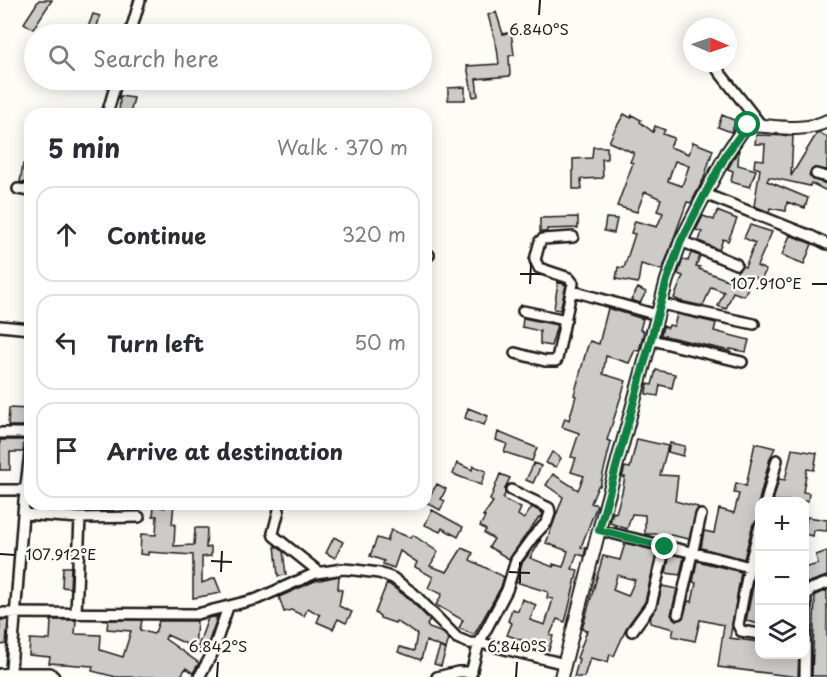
<!DOCTYPE html>
<meta charset="utf-8">
<style>
:root{--surface:#fff;--page:#f2f2f3;--text:#2b2b33;--muted:#7c7c81;--line:#e1e1e2}
body{margin:0;font-family:"Playpen Sans",sans-serif;background:var(--page);color:var(--text)}
.controls{position:absolute;right:18px;bottom:18px;display:grid;overflow:hidden;border-radius:12px;box-shadow:0 3px 15px #0003}
.controls button{width:54px;height:54px;display:grid;place-items:center;padding:0;border:0;border-bottom:2px solid var(--line);background:var(--surface);color:var(--text);font:30px sans-serif}
.compass{position:absolute;left:683px;top:18px;width:54px;height:54px;border-radius:50%;background:var(--surface);box-shadow:0 3px 15px #0003;rotate:92deg}
.stop{position:absolute;width:18px;height:18px;margin:-14px;border:4px solid #0b8043;border-radius:50%;background:#fff}
.stop.end{background:#0b8043;border-color:#fff;box-shadow:0 2px 6px #0008}
.list{margin:0;padding:0;list-style:none}
h2{display:flex;justify-content:space-between;align-items:center;height:78px;margin:0;padding:0 24px;font-size:26px}
h2 small{font-size:20px;font-weight:400;color:var(--muted)}
.list li{display:grid;grid-template-columns:39px 1fr auto;gap:18px;align-items:center;box-sizing:border-box;height:96px;margin:0 12px 12px;padding:0 12px;border:2px solid var(--line);border-radius:18px}
.list b{display:block;font-size:22px;white-space:nowrap}
.list em{font-size:20px;font-style:normal;color:var(--muted)}
.icon{flex:none;width:33px;height:33px;fill:none;stroke:currentColor;stroke-width:2;stroke-linecap:round;stroke-linejoin:round}
.map{position:relative;flex:none;width:827px;height:677px;overflow:hidden}
.search{position:absolute;background:var(--surface);box-shadow:0 3px 15px #0003;left:24px;top:24px;width:408px;height:66px;display:flex;align-items:center;gap:15px;box-sizing:border-box;padding:0 21px;border-radius:33px;color:var(--muted);font-size:22px}
.panel{position:absolute;background:var(--surface);box-shadow:0 3px 15px #0003;left:24px;top:108px;width:408px;height:402px;border-radius:18px}
.map>svg:first-child{display:block}
</style>
<div class="map">
<svg width="827" height="677" viewBox="0 0 827 677">
<rect width="100%" height="100%" fill="#fdfcf7"/>
<filter id="ink" filterUnits="userSpaceOnUse"><feTurbulence type="fractalNoise" baseFrequency=".0167" numOctaves="2"/><feDisplacementMap in="SourceGraphic" scale="12" xChannelSelector="R" yChannelSelector="G"/><feConvolveMatrix kernelMatrix="1 2 1 2 8 2 1 2 1" color-interpolation-filters="sRGB"/></filter>
<g filter="url(#ink)">
<!-- building -->
<path fill="#cccbc8" stroke="#1c1c1c" stroke-width="1.5" fill-rule="evenodd" d="M39 0H52L33 29 24 23Z
M496 12 503 34 511 32 514 55 509 56 510 76 476 79 478 96 473 97 467 66 499 64 497 48 488 15Z
M93 14 100 16 95 33 87 30Z
M465 87V100H448V88Z
M120 96 134 98 130 114H119Z
M624 114 631 118 632 115 641 120 640 122 653 132 655 126 665 130 663 134 674 138 670 147 689 154 693 142 713 150 704 178 691 203 687 202 663 268 662 270 641 264 638 283 616 279 618 267 624 268 635 234 631 233 635 221 657 227 663 213 657 211 661 199 646 192 644 193 637 212 617 206 633 163 630 162 634 153 609 142 614 131ZM675 161 689 166 682 186 668 181Z
M722 115 736 121 731 132 718 127Z
M817 133H820L827 137V170L814 168 809 175 814 180 827 184V191L811 183 810 186 769 177 767 181 808 198 805 208 787 202 786 211 770 208 769 212 754 206 760 169 754 167 755 159 764 160 765 144H755L756 135 793 136 791 176Z
M593 147H607V159H602L603 178 581 179 582 189H573V159L592 158Z
M739 149 738 165 756 170 750 187 731 182 733 171 728 169Z
M23 164 30 165 28 183 20 182Z
M717 211 737 219 728 241 723 239 719 250 699 241 702 232 696 230 703 216 714 220Z
M578 217V228L547 229V232H540V218Z
M606 218 617 219 614 233 604 231Z
M750 225 772 232 757 266 766 270 761 280 753 277 744 296 733 292 726 309 718 306 724 292 711 287 703 306 680 301 674 298 683 276 678 274 683 259 688 261 691 253 700 256 696 266 700 267 699 269 733 282 738 270 742 266 745 267 755 243 744 238Z
M790 235 812 244 804 264 782 255Z
M558 282 566 285 560 310 554 309Z
M638 288 646 292 640 303 631 300Z
M608 308 643 319 640 330 644 331 639 351 635 350 629 363 606 356 603 374 626 381 607 440 611 442 600 486H598L591 503 597 505 581 547 586 548 584 556 577 554 572 569 578 570 568 611 565 622 557 619 550 635 553 636 549 650 507 635 512 623 508 621 512 609 518 611 522 599 536 605 530 620 545 625 553 599 547 598 548 592 516 582 522 563 540 539 541 540 530 558 553 567V564L563 567 568 551 546 543 563 497 546 485 553 474 578 490 584 476 571 472 576 458 571 457 579 433 562 427 565 418 569 420 576 396 574 395 587 348 590 341 599 344Z
M677 314 716 323 714 331 749 340 746 352 730 349V351L661 335 663 326 668 328 669 325 674 326Z
M523 318 557 325 551 346 540 344V331L522 327Z
M656 370 675 374 672 388 660 385 658 396 646 394 647 384 652 385Z
M9 408 29 409V424H24V426H8Z
M468 408 488 416 484 425 465 418Z
M498 432 537 448 532 461 504 452 507 444 496 440Z
M637 439 668 446 660 475 678 476 675 501 698 507 689 539 666 534H645V515L632 514 627 529 610 523 613 512 616 513 622 492 625 477H622L625 467 630 468Z
M0 440H24L23 452H10V470H0Z
M670 443 685 446 683 456 668 452Z
M755 443 775 448 770 458 759 500V519L753 524 744 559 701 548 704 531 714 533 719 509 734 513 739 494 734 493 736 483 746 486Z
M792 449 817 453 814 470 807 469 803 492 809 493 808 501H773L779 479 785 480Z
M552 452 561 458 556 467 546 463Z
M457 463 472 470 473 466 486 471 481 485 453 474Z
M534 463 541 466 533 483 526 480Z
M500 474 510 478 505 488V494L503 499 521 508 518 515 524 519 532 507 543 513 541 518 539 517 528 532 509 559 489 547 494 539 484 533 486 530 480 526 485 517 483 516 493 502 490 500Z
M437 484 446 489 441 499 445 501 440 510 426 502Z
M81 504H113V511H80Z
M166 504H174L172 524H175L174 546 194 545 195 528H207L206 548 211 547V556L202 557V583L215 578 221 593 193 598V555L148 552V555L140 554 141 534 156 535 157 516H153L154 506 165 508Z
M432 510 463 527 458 537 442 528 440 532 425 525Z
M807 517 827 520V531L814 530 813 536 804 534Z
M391 530 411 538 413 535 438 552 430 566 447 572 462 548 473 553 470 560 504 577 501 587 474 635 459 628 463 620 436 605 442 594 428 588 433 577 415 567 417 562 400 551 394 568 383 564 384 561 370 556 377 538 387 541Z
M334 537 343 542 335 558 326 553Z
M625 543 657 551 645 602 627 627 614 656 610 654 608 662 590 658 584 677H574L579 659 577 658 587 631 582 629 603 556 620 560ZM617 575 635 580 628 596 613 590Z
M275 545 283 551 286 575 278 576Z
M827 551V576L804 584V568L818 564 816 555Z
M670 554 684 557 680 575 666 573Z
M759 556V624L746 621Z
M697 561 741 572 730 638 759 642V654H799L798 677 718 667 724 625 700 620 695 641 672 636 674 629 650 623 651 616 657 607 662 586 677 589 671 615 676 620 683 618 688 601 692 602 696 583 693 582Z
M63 567H71L70 588 62 587Z
M339 576 338 589 342 590 339 606 352 612 346 623 338 619 333 629 317 622 320 615 308 608 304 616 291 610 284 612 279 597 315 581Z
M387 583 408 598 430 620 427 625 429 628 443 633 449 639 446 649 426 641 421 660 398 652 400 647 414 651 417 634 396 621 395 623 380 618V616L375 613Z
M827 590V676H812L815 595Z
M213 617 217 618 205 652 197 649 208 618Z
M0 620H8L6 644 0 645Z
M51 620H76L75 634 101 635 100 650 123 657 131 631 107 629 108 620H142L140 630 153 634 155 633 159 621H197L195 648 167 635 165 639 199 663 193 673 186 668 180 677H116L92 671 93 666 49 663 50 657 29 655 30 639 50 640Z
M440 647 446 650 441 666 434 664Z"/>
<g fill="none" stroke-linecap="round" stroke-linejoin="round">
<!-- minor casing -->
<g stroke="#1c1c1c" stroke-width="14">
<path id="minor" d="M130 34 140 0
M713 64 761 125
M107 114 117 80
M816 174 827 177
M18 189 30 191
M705 194 813 237 827 244
M681 241 736 264
M426 254 429 255
M573 291 657 315
M661 304 754 324
M523 311 566 320
M0 326 30 329
M652 340 742 362
M515 353 545 361H556L557 359 573 283 569 278 539 268 535 260 540 241 543 239 573 237
M0 433H30
M0 490H30
M766 502 777 460
M279 510 273 533 274 536 319 572
M23 514 80 518 139 517
M760 526 749 567 738 625 741 631 760 634
M599 530C649 543 699 553 749 567
M0 613 197 614 257 599 316 573 343 569 355 570 379 573 393 578 413 593 457 638 469 643 485 644 565 664
M76 613 80 518
M678 614 701 515
M632 631 651 605 665 547
M11 673H50L54 677
M0 674 11 673V669L24 501 30 453
M199 677 212 654 228 607
M437 677 458 672H472
M470 677 479 643 507 590 516 560 532 538 547 522 550 513 549 508 511 490
M805 677 806 596 811 589 827 583"/>
</g>
<!-- tertiary casing -->
<g stroke="#1c1c1c" stroke-width="16">
<path id="tertiary" d="M561 677 599 530 667 280 681 241 705 194 727 153 744 128 751 125C776 126 804 133 827 121"/>
</g>
<!-- minor -->
<use href="#minor" stroke="#fdfcf7" stroke-width="9"/>
<!-- tertiary -->
<use href="#tertiary" stroke="#fdfcf7" stroke-width="12"/>
</g>
</g>
<g fill="none" stroke-linecap="round" stroke-linejoin="round" filter="url(#ink)">
<!-- route -->
<path stroke="#0b8043" stroke-width="8" d="M665 547 599 530 667 280 681 241 705 194 727 153 748 125"/>
</g>
<!-- ticks -->
<path fill="none" stroke="#1c1c1c" stroke-width="2" d="M539 15 540 0M520 274H541M530 284 531 263M812 284H827M0 554 15 555M211 561 232 562M221 572 222 551M509 572 530 573M520 583V562M217 677 218 662M516 677 517 662"/>
<g font-size="15" text-anchor="middle" fill="#1c1c1c" stroke="#fdfcf7" stroke-width="5" stroke-linejoin="round" paint-order="stroke">
<text x="539" y="35">6.840°S</text>
<text x="766" y="289">107.910°E</text>
<text x="61" y="560">107.912°E</text>
<text x="218" y="652">6.842°S</text>
<text x="517" y="652">6.840°S</text>
</g>
</svg>
<div class="controls">
<button>+</button>
<button>−</button>
<button><svg class="icon" aria-label="layers" viewBox="0 0 24 24"><path d="M12 4l9 5-9 5-9-5zM3 14l9 5 9-5"/></svg></button>
</div>
<svg class="compass" viewBox="-18 -18 36 36"><path d="M0-13l5 13h-10z" fill="#e53935"/><path d="M0 13l5-13h-10z" fill="#7c7c81"/></svg>
<div class="stop" style="left:748px;top:125px"></div>
<div class="stop end" style="left:665px;top:547px"></div>
<div class="search"><svg class="icon" aria-label="search" viewBox="0 0 24 24"><circle cx="10" cy="10" r="6"/><path d="M15 15l6 6"/></svg>Search here</div>
<section class="panel">
<h2>5 min<small>Walk · 370 m</small></h2>
<ul class="list">
<li><svg class="icon" aria-label="ahead" viewBox="0 0 24 24"><path d="M12 20V5M6 11l6-6 6 6"/></svg><div><b>Continue</b></div><em>320 m</em></li>
<li><svg class="icon" aria-label="left" viewBox="0 0 24 24"><path d="M17 20v-9H6M10 6l-5 5 5 5"/></svg><div><b>Turn left</b></div><em>50 m</em></li>
<li><svg class="icon" aria-label="arrive" viewBox="0 0 24 24"><path d="M6 21V4h12l-3 4 3 4H6"/></svg><div><b>Arrive at destination</b></div></li>
</ul>
</section>
</div>
